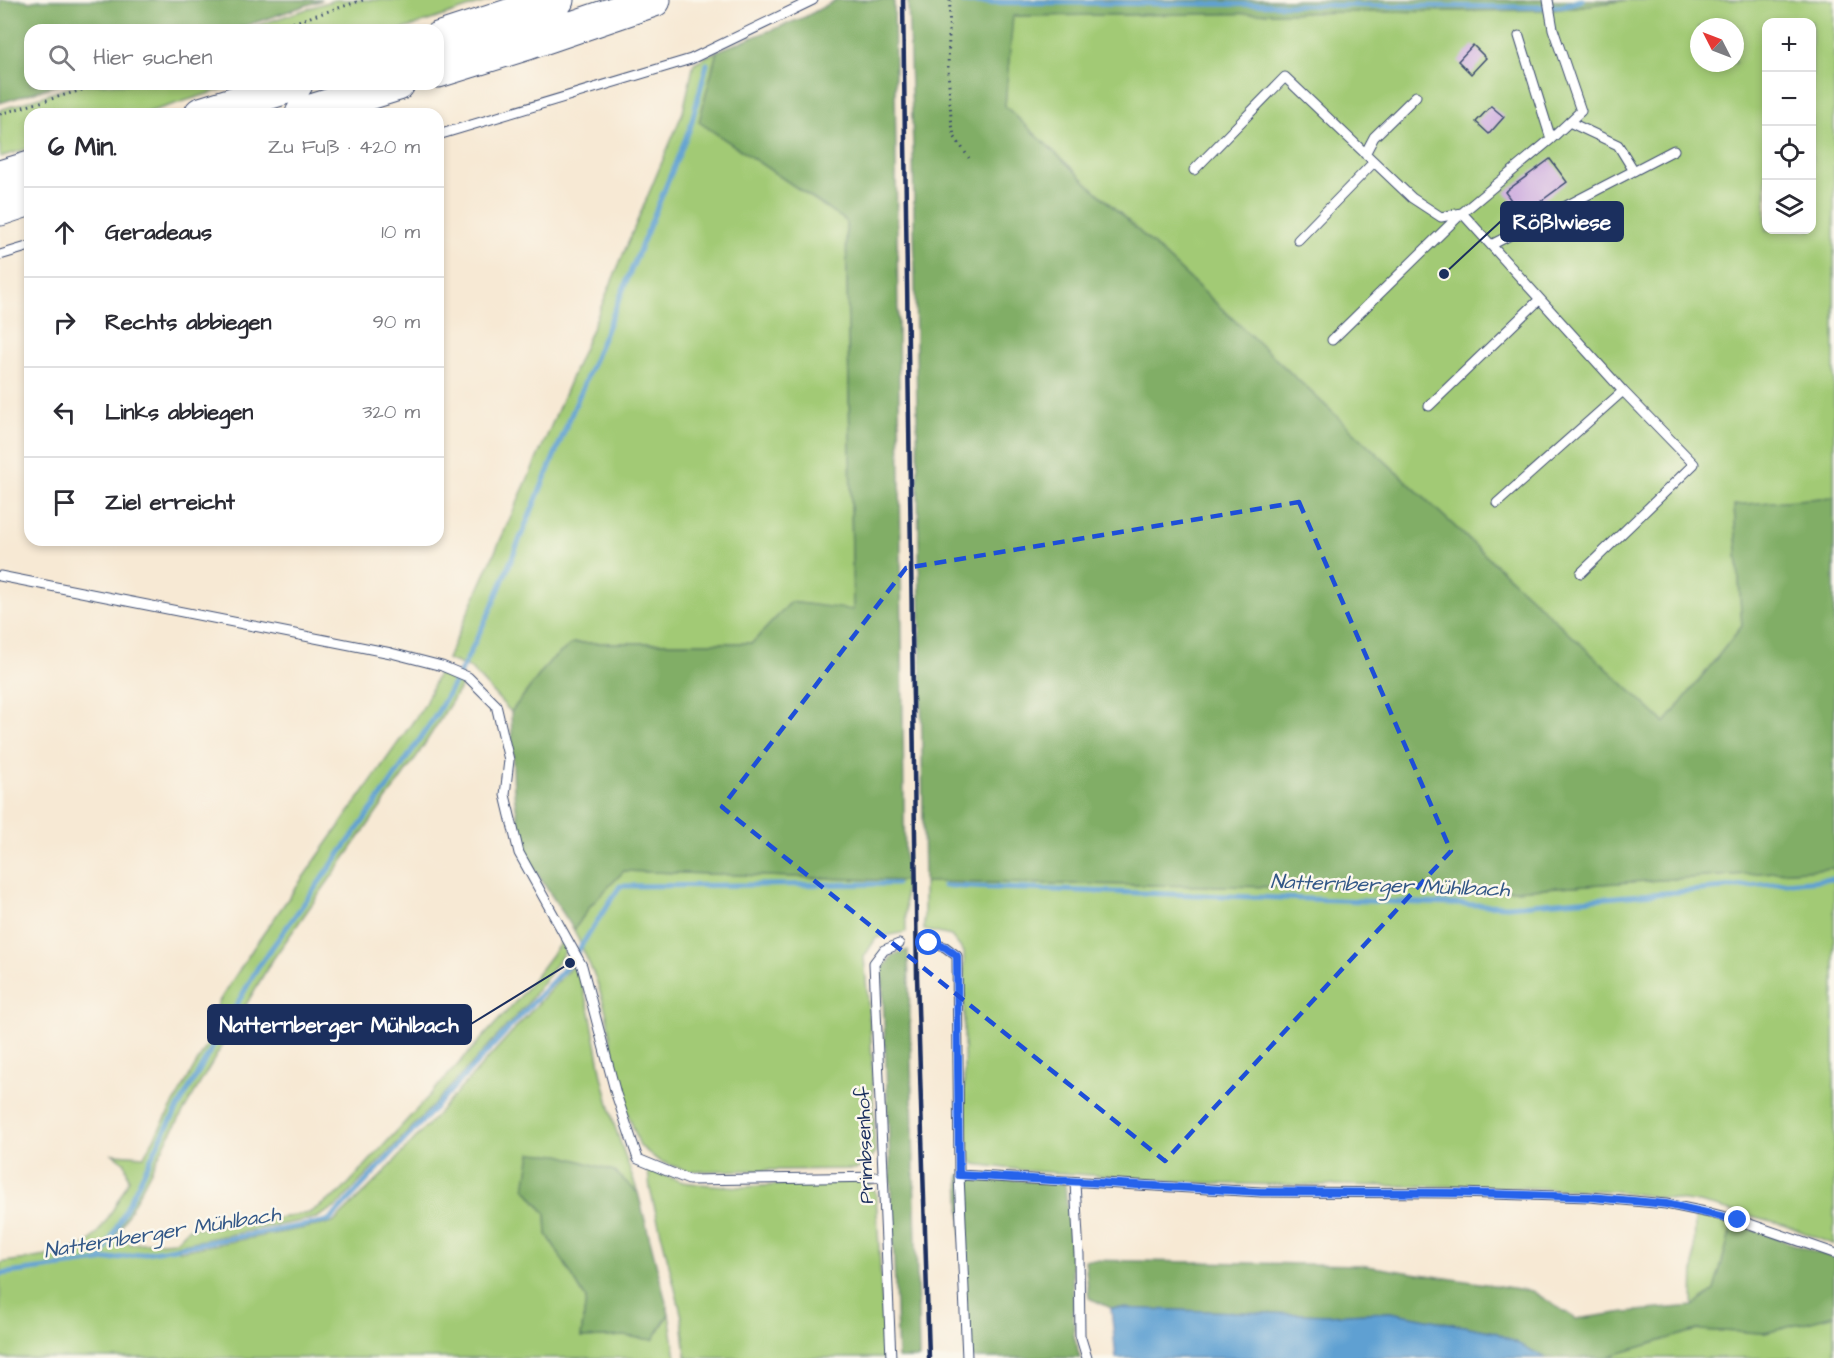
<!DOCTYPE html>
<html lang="de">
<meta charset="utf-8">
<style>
:root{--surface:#fff;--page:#f2f2f3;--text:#2b2b33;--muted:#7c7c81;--line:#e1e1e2}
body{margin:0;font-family:"Architects Daughter",sans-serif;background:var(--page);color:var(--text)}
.controls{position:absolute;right:18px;top:18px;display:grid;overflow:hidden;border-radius:12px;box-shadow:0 3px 9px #0003}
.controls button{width:54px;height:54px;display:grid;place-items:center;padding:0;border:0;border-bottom:2px solid var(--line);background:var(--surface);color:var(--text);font:30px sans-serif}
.compass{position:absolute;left:1690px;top:18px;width:54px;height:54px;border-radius:50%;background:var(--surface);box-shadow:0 3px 9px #0003;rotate:312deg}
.stop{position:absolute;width:18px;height:18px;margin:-14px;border:4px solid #2563eb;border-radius:50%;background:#fff}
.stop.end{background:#2563eb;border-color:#fff;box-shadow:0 2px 6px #0008}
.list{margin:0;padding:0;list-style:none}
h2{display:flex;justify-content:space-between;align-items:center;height:78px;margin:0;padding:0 24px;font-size:26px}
h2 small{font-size:20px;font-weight:400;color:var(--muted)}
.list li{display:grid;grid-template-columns:39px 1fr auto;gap:18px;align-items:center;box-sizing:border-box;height:90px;padding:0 24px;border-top:2px solid var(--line)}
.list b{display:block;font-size:22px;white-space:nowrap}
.list em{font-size:20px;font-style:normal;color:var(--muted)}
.icon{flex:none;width:33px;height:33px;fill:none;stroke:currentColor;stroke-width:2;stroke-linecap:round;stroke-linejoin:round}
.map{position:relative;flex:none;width:1834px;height:1358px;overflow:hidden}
.search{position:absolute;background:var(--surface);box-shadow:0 3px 9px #0003;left:24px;top:24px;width:420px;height:66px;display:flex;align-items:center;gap:15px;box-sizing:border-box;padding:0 21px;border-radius:18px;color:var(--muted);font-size:22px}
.panel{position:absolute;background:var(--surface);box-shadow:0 3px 9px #0003;left:24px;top:108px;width:420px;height:438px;border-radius:18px}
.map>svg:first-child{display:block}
</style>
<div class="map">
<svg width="1834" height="1358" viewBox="0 0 1834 1358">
<rect width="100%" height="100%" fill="#fbf7ec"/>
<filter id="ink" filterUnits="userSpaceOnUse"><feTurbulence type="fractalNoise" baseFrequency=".0167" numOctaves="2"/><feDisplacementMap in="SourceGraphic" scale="12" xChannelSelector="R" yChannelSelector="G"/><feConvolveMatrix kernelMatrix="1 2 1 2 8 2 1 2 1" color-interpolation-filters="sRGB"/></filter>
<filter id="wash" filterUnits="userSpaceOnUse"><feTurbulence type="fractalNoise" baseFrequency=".008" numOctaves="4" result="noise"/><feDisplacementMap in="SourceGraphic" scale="24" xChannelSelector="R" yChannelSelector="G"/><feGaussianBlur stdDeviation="1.35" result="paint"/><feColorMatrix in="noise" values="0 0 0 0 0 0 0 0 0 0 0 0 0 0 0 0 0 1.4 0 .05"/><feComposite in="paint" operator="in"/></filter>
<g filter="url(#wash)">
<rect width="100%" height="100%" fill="#f7e9d4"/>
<!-- green -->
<path fill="#a2ca75" stroke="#5e7c6a" stroke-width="1.5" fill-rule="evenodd" d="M334 0H491L401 30H244Z
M1627 0H1834V497L1734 506 1742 626 1665 723 1005 106 1012 16 1552 10ZM1766 22H1812V230H1766ZM1699 27H1735V63H1699Z
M717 51 699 122 846 221 853 611 791 602 752 643H573L550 661 511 712 470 668 447 659 546 438 683 112 694 63Z
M80 84H240L142 114H30V148L0 157V110Z
M439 671 462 685 417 756 271 962 168 1138 117 1235 130 1244 176 1241 189 1228 235 1225 309 1213 340 1193 519 998 562 941 566 950 528 1003 440 1098 336 1207 316 1218 177 1245 180 1251 333 1223 381 1176 575 963 590 1012 602 1076 614 1124 638 1193 614 1171 525 1188 546 1214 547 1234 586 1299 581 1338 625 1336 653 1340 669 1314 676 1358H0V1263C24 1259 62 1256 84 1245 100 1237 120 1197 129 1180L125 1163 113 1154 144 1156 212 1036 218 1003 254 947 424 706Z
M1834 868V1245L1783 1224 1699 1203 1613 1191 1499 1187 1222 1184 1029 1171 975 1164 964 1151V952L951 936 924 930V882L1515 890Z
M624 871 905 881 906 932 876 938 864 957 871 1037 875 1153 864 1166 855 1169 688 1171 659 1161 640 1146 619 1089 606 1011 596 979 574 930 591 905Z
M648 1170 683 1182 699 1184 741 1187 858 1181 871 1185 876 1193 885 1358H686L682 1317 650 1189Z
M1695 1215 1733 1223 1714 1290 1693 1307Z
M1834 1315V1358H1603L1697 1330 1765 1333Z"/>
<!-- forest -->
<path fill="#81ae66" stroke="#4e6e62" stroke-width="1.5" d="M0 0H25L29 2 40 0H322L233 30H30V84H60L0 103Z
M836 0H894L905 881 624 871 591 905 574 930 523 852 514 793 511 712 550 661 573 643H752L791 602 853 610 846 221 699 122 717 51 805 17Z
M908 0H1626L1552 10 1013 16 1005 106 1665 723 1742 626 1734 505 1834 497V868L1515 890 924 882 913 147Z
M908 950 919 1352V1358H898L882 969 893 955Z
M531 1153 560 1155 614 1171 638 1193 669 1314 653 1340 625 1336 581 1338 586 1299 547 1234 546 1214 525 1188Z
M959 1175 1065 1184 1072 1258 1074 1336 1080 1358H967Z
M1733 1223 1834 1258V1315L1765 1333 1697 1330 1603 1358H1546L1495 1332 1390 1312 1326 1315 1111 1308 1089 1298 1085 1260 1360 1265 1532 1291 1576 1319 1625 1312 1693 1306 1714 1290Z"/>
<!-- water -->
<path fill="#5ea0d2" stroke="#3c6898" stroke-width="1.5" d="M1111 1308 1326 1315 1390 1312 1495 1332 1546 1358H1116Z"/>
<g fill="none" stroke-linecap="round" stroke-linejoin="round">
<!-- stream -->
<path stroke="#5ea0d2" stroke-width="5" d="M963 2 1537 7 1562 6 1582 0
M944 886 1508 906 1834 879
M100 1261 161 1138 258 967 385 791 436 715 461 671 490 611 690 128 707 64
M0 1274 100 1261 329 1221 570 963 620 886 896 884"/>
</g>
<g id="blocks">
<!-- building -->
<path fill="#cba9de" d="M1473 45 1486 58 1471 74 1458 61Z
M1491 106 1504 117 1489 134 1476 122Z
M1550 159 1567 182 1522 215 1505 192Z"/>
</g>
</g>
<g filter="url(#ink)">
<use href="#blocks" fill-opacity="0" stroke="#3c4b70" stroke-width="1.5"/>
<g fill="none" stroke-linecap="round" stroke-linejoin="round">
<!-- service casing -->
<g stroke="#3c4b70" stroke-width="11">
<path id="service" d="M1519 36 1551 139 1581 111 1553 29 1548 0
M1569 122 1618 145 1634 171
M438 135 691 59 813 0
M1365 154 1374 137 1416 96
M1194 170 1285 77 1412 198 1441 217 1462 213 1551 139
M1298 240 1374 162
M1491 245 1674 150
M0 255 30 246
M1332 340 1462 213 1623 391 1694 464 1581 573
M1429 406 1540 299
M1497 503 1623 391
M0 576 391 653 442 666 468 677 496 705 509 760 505 795 519 853 582 966 616 1094 638 1159 689 1180 883 1177
M929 943 945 947 957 956 959 1175 1261 1192 1457 1193 1590 1197 1666 1204 1710 1213 1738 1220 1834 1253
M959 1175 967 1358
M1075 1183 1079 1255 1080 1335 1087 1358
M891 1358 874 963 884 950 899 944"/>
</g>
<!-- motorway casing -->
<g stroke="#3c4b70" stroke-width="35">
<path id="motorway" d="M438 39 557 0
M438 71 528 43 654 0
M201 114 296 84
M302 114 398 84
M0 177 30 168
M0 209 30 199"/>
</g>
<!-- path -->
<path stroke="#3c4b70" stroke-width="3" stroke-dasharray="1.5 4.5" stroke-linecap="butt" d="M950 0 948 68 951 118 954 136 969 158
M270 30 363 0
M0 114 102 84"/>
<!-- service -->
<use href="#service" stroke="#fff" stroke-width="9"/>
<!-- motorway -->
<use href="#motorway" stroke="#fff" stroke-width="33"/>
<!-- rail -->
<path stroke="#1b2f5e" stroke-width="4.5" d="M903 0 917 976 929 1358"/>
</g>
</g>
<g fill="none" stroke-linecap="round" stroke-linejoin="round" filter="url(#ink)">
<!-- route -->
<path stroke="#2563eb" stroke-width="8" d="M929 943 945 947 957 956 959 1175 1261 1192 1457 1193 1590 1197 1666 1204 1738 1220"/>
</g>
<!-- marked area -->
<path fill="none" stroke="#1d4ed8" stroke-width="4.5" stroke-dasharray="12 8" stroke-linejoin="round" d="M1299 502 1451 851 1165 1161 722 807 906 568Z"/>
<g text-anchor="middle" stroke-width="5" stroke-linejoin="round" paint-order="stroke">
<!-- street labels -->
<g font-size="20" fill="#1b2f5e" stroke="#fbf7ec">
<text transform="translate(864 1145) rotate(-92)" y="7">Primbsenhof</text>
</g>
<!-- water labels -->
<g font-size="21" font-style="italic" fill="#325787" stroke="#fbf7ec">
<text transform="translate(1390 885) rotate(2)" y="7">Natternberger Mühlbach</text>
<text transform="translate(162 1232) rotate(-9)" y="7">Natternberger Mühlbach</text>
</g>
</g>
<!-- callouts -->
<path fill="none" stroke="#1b2f5e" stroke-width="2" d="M1444 274L1501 221M570 963L471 1024"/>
<g fill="#1b2f5e" stroke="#fbf7ec" stroke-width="2">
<circle cx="1444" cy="274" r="6"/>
<circle cx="570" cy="963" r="6"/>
</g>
<g fill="#1b2f5e" stroke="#1b2f5e" stroke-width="2">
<rect x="1501" y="202" width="122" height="39" rx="6"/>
<rect x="208" y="1005" width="263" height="39" rx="6"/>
</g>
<g font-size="21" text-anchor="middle" font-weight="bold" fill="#fff">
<text x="1562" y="229">Rößlwiese</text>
<text x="339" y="1032">Natternberger Mühlbach</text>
</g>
</svg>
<div class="controls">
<button>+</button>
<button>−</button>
<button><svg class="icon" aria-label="locate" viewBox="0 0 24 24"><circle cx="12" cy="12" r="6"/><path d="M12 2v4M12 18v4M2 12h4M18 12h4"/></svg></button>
<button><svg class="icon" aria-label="layers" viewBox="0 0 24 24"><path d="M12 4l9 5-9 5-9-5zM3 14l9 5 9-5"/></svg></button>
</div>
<svg class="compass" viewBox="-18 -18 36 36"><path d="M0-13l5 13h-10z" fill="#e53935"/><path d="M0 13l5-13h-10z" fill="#7c7c81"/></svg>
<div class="stop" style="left:929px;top:943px"></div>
<div class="stop end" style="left:1738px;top:1220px"></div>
<div class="search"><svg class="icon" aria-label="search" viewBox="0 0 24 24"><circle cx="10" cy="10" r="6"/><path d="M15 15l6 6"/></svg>Hier suchen</div>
<section class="panel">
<h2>6 Min.<small>Zu Fuß · 420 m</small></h2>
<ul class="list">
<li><svg class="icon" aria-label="ahead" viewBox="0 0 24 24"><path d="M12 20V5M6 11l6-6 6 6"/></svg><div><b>Geradeaus</b></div><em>10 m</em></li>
<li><svg class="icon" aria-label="right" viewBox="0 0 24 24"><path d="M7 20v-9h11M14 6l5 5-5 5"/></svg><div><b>Rechts abbiegen</b></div><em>90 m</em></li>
<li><svg class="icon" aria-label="left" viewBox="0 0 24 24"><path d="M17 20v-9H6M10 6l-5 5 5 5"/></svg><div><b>Links abbiegen</b></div><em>320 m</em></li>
<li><svg class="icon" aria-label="arrive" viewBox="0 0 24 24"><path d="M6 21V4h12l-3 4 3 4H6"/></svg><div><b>Ziel erreicht</b></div></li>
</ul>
</section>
</div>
